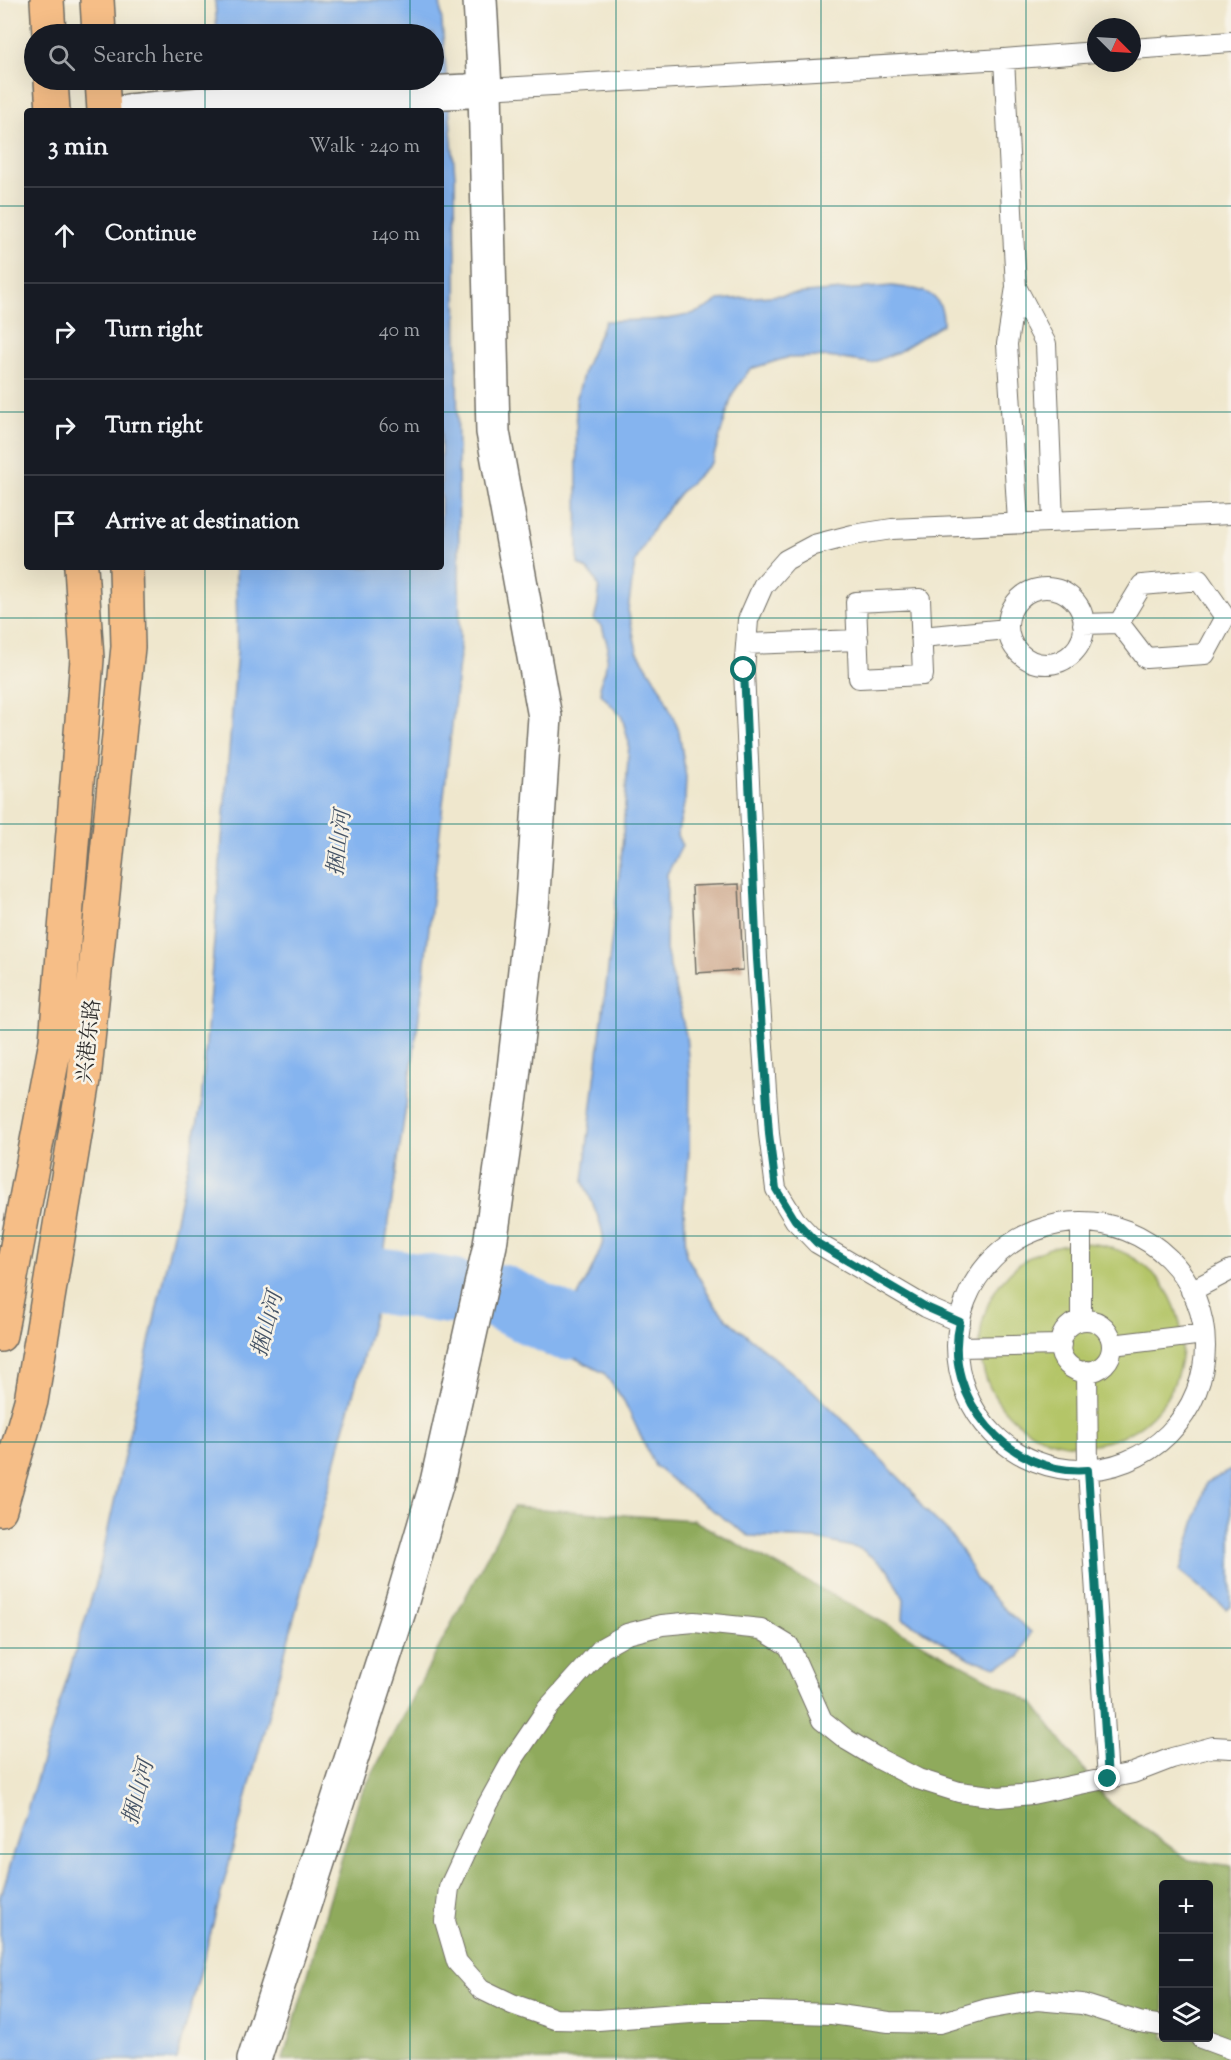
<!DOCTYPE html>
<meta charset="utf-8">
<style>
:root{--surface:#171b24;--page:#20242c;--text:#f1f3f6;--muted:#9ea1a6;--line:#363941}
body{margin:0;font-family:"Sorts Mill Goudy","Noto Serif SC",serif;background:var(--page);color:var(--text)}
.controls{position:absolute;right:18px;bottom:18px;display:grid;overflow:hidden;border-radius:6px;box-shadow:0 6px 24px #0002}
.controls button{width:54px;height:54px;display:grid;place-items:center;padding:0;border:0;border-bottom:2px solid var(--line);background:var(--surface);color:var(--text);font:30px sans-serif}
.compass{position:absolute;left:1087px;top:18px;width:54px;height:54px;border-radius:50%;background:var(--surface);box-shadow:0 6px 24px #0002;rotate:114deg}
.stop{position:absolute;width:18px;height:18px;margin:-14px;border:4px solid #0f766e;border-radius:50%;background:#fff}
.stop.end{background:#0f766e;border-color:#fff;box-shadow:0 2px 6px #0008}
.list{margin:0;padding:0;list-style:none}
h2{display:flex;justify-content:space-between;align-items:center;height:78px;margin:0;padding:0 24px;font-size:26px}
h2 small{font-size:20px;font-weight:400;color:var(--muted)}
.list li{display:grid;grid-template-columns:39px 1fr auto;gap:18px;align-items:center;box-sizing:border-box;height:96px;padding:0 24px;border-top:2px solid var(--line)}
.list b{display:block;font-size:22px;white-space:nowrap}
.list em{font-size:20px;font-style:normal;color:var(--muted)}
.icon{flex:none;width:33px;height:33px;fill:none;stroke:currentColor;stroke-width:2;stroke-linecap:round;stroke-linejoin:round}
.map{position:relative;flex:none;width:1231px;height:2060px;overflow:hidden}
.search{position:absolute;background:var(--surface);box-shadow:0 6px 24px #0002;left:24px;top:24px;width:420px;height:66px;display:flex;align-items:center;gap:15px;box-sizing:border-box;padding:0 21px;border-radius:33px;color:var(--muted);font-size:22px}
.panel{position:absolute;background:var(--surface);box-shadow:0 6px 24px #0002;left:24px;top:108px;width:420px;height:462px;border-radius:6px}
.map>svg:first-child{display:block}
</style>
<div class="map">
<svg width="1231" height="2060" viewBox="0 0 1231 2060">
<rect width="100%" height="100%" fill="#f7f3e8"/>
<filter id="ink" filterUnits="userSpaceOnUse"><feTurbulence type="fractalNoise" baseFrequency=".0167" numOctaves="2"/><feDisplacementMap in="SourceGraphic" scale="12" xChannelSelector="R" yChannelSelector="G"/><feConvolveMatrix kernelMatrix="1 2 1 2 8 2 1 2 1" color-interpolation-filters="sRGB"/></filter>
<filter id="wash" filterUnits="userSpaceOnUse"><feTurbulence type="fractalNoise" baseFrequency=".008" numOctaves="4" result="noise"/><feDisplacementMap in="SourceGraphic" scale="24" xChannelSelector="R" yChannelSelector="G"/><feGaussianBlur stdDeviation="1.35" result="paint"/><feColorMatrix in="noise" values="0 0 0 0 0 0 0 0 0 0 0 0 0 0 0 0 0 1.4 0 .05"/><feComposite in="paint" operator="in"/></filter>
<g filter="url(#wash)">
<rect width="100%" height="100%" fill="#efe7cd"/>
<!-- green -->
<path fill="#b4c568" stroke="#70784a" stroke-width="1.5" d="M980 1344a101 101 0 1 1 202 0a101 101 0 1 1-202 0Z"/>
<!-- forest -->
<path fill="#8faa5c" stroke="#5d6a44" stroke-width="1.5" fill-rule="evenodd" d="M513 1507 693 1520 1033 1703 1110 1804 1189 1860 1231 1866V2060H283L359 1799ZM1164 1884H1208V2038H1164Z"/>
<!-- water -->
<path fill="#85b4ef" stroke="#58708d" stroke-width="1.5" d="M215 0H440L455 176 460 654 418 1025 376 1308 177 2060H0V1899L97 1580 201 1106 237 650 236 567H441V111H222L220 80H434V34H217Z
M892 286C919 289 944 290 943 324L898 352 871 363 827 357 786 358 750 369 733 393 712 462 680 493 656 524 635 562 628 610 637 651 662 691 679 731 686 777 685 801 677 835 682 846 667 874 666 950 686 1035 690 1079 689 1154 684 1207 686 1255 715 1305 728 1320 805 1383 844 1421 911 1490 923 1508 950 1534 965 1557 976 1579 1002 1607 1031 1632 1020 1657 996 1667 971 1659 903 1619 904 1599 889 1570 861 1549 817 1539 749 1536 687 1492 655 1466 624 1401 604 1373 569 1355H546L557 1301 577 1298C586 1280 598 1260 603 1241 605 1227 589 1195 583 1182L622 850 629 743 622 717 601 694 600 684 605 671 608 647 602 626 594 620C601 595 604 578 578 564L576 401 585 367 605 321C644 319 687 325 719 300Z
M1231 1470V1607L1226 1609 1180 1571 1206 1483Z"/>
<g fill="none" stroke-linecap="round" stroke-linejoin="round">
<!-- river -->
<path stroke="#85b4ef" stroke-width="66" d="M289 1267 450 1291
M499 1297 564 1327"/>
</g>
<g id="blocks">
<!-- building -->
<path fill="#cba285" d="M739 884 743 970 696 973 692 886Z"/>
</g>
</g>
<g filter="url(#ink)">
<use href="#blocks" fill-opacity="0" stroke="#706d64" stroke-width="1.5"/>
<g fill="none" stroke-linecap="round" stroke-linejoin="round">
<!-- service casing -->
<g stroke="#706d64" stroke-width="22">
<path id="service" d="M1132 49 1231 42
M1004 59 1016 287 1007 344 1018 522
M485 89 1004 59 1096 52
M1016 287 1046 344 1053 521
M1199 580 1225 617 1205 654 1146 658 1119 623 1142 585Z
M1008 626a38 38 0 1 1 76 0a38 38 0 1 1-76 0Z
M920 599 923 675 859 678 856 602Z
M1083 624 1119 623
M921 637 1008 629
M746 644 858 640
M957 1346a124 124 0 1 1 248 0a124 124 0 1 1-248 0Z
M1191 1291 1231 1270
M1081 1320V1222
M1060 1346a26 26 0 1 1 52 0a26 26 0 1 1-52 0Z
M960 1322 926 1307 817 1243 795 1220 776 1189 769 1134 757 959 744 671 748 620 763 586 786 560 814 545 853 535 892 529 1231 514
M1112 1345 1204 1334
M958 1347 1061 1345
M1087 1371 1088 1470 1108 1779
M1164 2026 1139 2022 1082 2004 1037 2000 987 2009 940 2023 889 2022 832 2014 762 2012H704L598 2020 555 2019 512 2004 481 1989 457 1962 445 1921 449 1888 488 1804 513 1759 547 1709 602 1648 627 1634 662 1625 694 1622 761 1629 789 1646 822 1720 847 1740 879 1759 918 1779 959 1792 999 1797 1032 1794 1133 1773 1172 1758 1213 1747 1231 1748
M1201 2038 1231 2049"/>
</g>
<!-- minor casing -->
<g stroke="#706d64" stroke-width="36">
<path id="minor" d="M128 111 214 103 467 91 485 89
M254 2060 399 1611 437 1482 490 1245 511 1096 532 907 545 717 493 432 485 89 480 0"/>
</g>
<!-- primary casing -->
<g stroke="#706d64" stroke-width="36">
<path id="primary" d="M47 0 49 34
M97 0 99 34
M51 80 53 111
M102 80 104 111
M0 1335 56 1041 87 659 81 567
M0 1509 31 1401 84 1080 128 647 126 567"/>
</g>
<!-- service -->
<use href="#service" stroke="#fff" stroke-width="20"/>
<!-- minor -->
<use href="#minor" stroke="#fff" stroke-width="33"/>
<!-- primary -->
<use href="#primary" stroke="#f6be87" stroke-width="33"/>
</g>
</g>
<g fill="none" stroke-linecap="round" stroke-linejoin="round" filter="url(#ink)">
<!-- route -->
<path stroke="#0f766e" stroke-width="8" d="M744 670 757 959 769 1134 776 1189 795 1220 817 1243 926 1307 960 1322C941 1398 1011 1477 1088 1470L1108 1779"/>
</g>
<!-- grid -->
<path fill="none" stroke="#0f766e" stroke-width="1.5" stroke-opacity="0.55" d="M205 0V34M410 0V34M616 0V2060M821 0V2060M1026 0V2060M205 80V111M410 80V111M0 206H27M441 206H1231M0 412H27M441 412H1231M205 567V2060M410 567V2060M0 618H1231M0 824H1231M0 1030H1231M0 1236H1231M0 1442H1231M0 1648H1231M0 1854H1231"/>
<g text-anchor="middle" stroke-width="5" stroke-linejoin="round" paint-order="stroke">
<!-- street labels -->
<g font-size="21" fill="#2b2b2b" stroke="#f7f3e8">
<text transform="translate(88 1041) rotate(-84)" y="7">兴港东路</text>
</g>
<!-- water labels -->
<g font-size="22" font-style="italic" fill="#465466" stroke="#f7f3e8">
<text transform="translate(338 843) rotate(-83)" y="8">捆山河</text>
<text transform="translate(266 1324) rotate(-75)" y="8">捆山河</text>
<text transform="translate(137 1792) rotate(-75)" y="8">捆山河</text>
</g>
</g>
</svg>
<div class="controls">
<button>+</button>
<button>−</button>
<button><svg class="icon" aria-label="layers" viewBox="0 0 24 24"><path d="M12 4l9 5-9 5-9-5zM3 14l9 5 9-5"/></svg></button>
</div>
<svg class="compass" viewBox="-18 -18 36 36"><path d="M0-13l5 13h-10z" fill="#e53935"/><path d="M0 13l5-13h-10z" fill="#9ea1a6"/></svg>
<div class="stop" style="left:744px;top:670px"></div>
<div class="stop end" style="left:1108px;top:1779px"></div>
<div class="search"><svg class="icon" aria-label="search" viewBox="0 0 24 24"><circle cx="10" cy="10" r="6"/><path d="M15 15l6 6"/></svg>Search here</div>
<section class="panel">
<h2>3 min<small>Walk · 240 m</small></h2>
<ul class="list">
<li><svg class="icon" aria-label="ahead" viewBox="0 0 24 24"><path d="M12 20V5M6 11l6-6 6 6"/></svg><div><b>Continue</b></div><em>140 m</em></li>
<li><svg class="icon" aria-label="right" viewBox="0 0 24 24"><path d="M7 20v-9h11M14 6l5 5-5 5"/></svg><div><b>Turn right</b></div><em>40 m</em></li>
<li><svg class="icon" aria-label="right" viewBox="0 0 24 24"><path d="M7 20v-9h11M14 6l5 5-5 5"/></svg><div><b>Turn right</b></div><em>60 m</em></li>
<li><svg class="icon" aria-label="arrive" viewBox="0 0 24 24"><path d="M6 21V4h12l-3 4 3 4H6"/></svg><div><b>Arrive at destination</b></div></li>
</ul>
</section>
</div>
